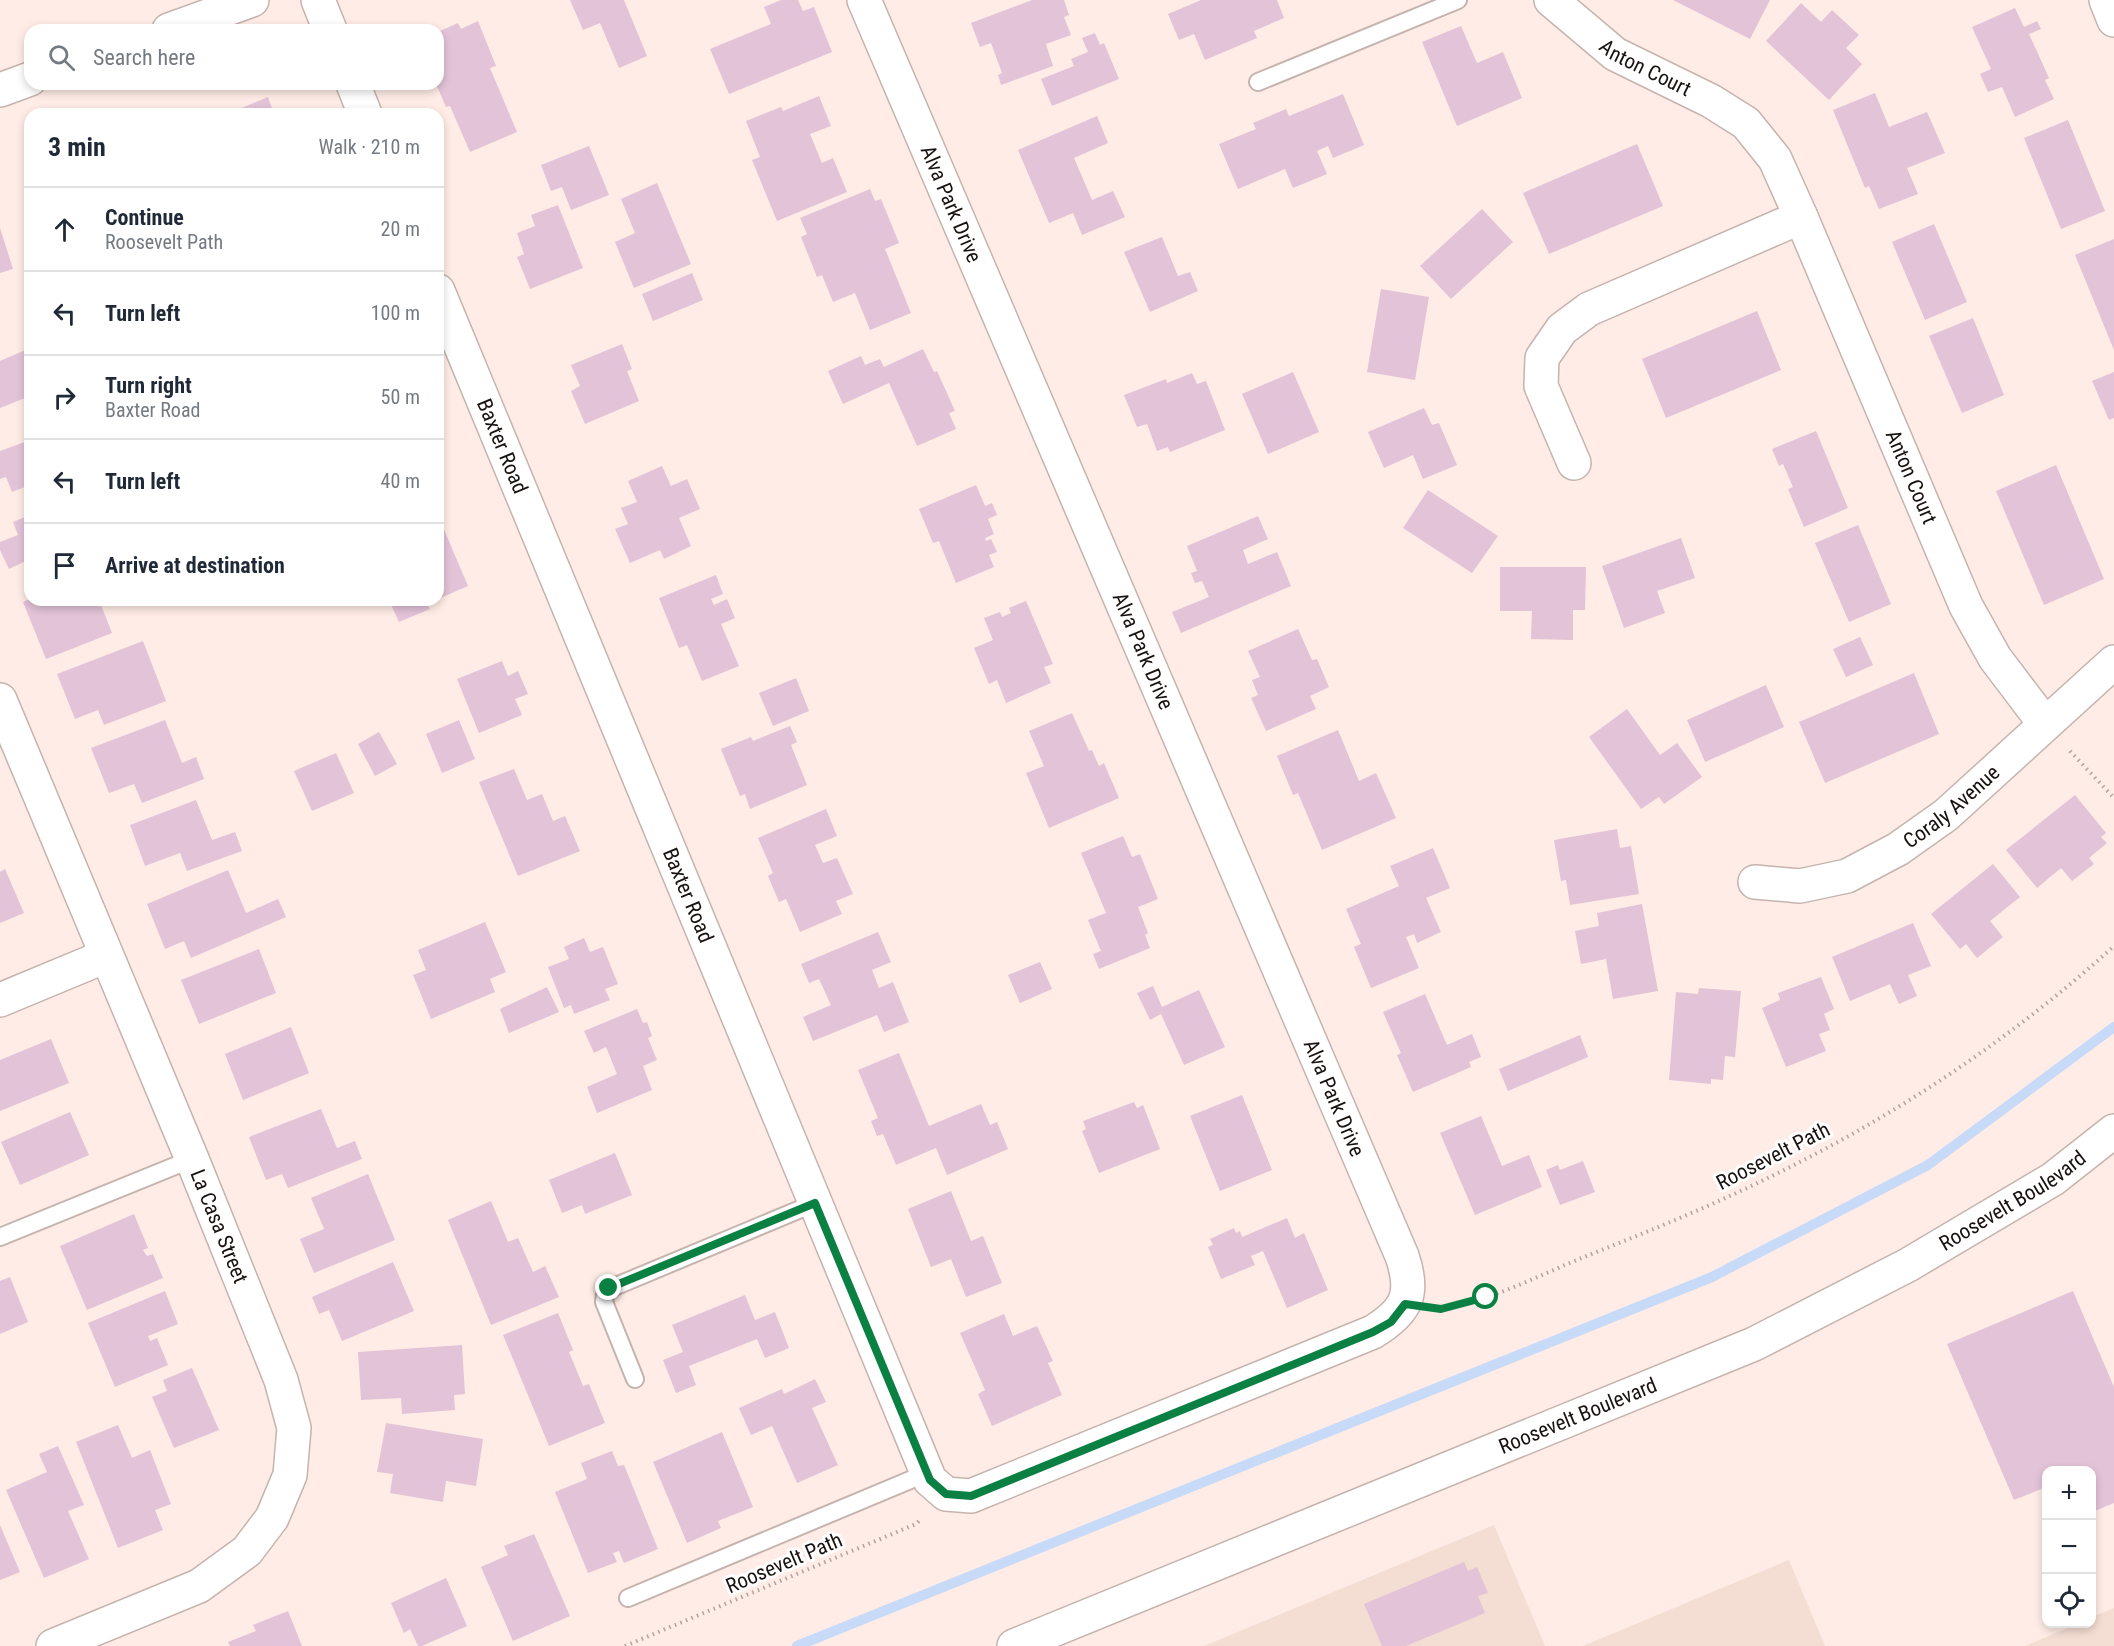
<!DOCTYPE html>
<meta charset="utf-8">
<style>
:root{--surface:#fff;--page:#f2f2f3;--text:#1f2937;--muted:#747a83;--line:#e0e1e3}
body{margin:0;font-family:"Roboto Condensed",sans-serif;background:var(--page);color:var(--text)}
.controls{position:absolute;right:18px;bottom:18px;display:grid;overflow:hidden;border-radius:12px;box-shadow:0 3px 9px #0003}
.controls button{width:54px;height:54px;display:grid;place-items:center;padding:0;border:0;border-bottom:2px solid var(--line);background:var(--surface);color:var(--text);font:30px sans-serif}
.stop{position:absolute;width:18px;height:18px;margin:-14px;border:4px solid #0b8043;border-radius:50%;background:#fff}
.stop.end{background:#0b8043;border-color:#fff;box-shadow:0 2px 6px #0008}
.list{margin:0;padding:0;list-style:none}
h2{display:flex;justify-content:space-between;align-items:center;height:78px;margin:0;padding:0 24px;font-size:26px}
h2 small{font-size:20px;font-weight:400;color:var(--muted)}
.list li{display:grid;grid-template-columns:39px 1fr auto;gap:18px;align-items:center;box-sizing:border-box;height:84px;padding:0 24px;border-top:2px solid var(--line)}
.list b{display:block;font-size:22px;white-space:nowrap}
.list p{margin:0;font-size:20px;white-space:nowrap;color:var(--muted)}
.list em{font-size:20px;font-style:normal;color:var(--muted)}
.icon{flex:none;width:33px;height:33px;fill:none;stroke:currentColor;stroke-width:2;stroke-linecap:round;stroke-linejoin:round}
.map{position:relative;flex:none;width:2114px;height:1646px;overflow:hidden}
.search{position:absolute;background:var(--surface);box-shadow:0 3px 9px #0003;left:24px;top:24px;width:420px;height:66px;display:flex;align-items:center;gap:15px;box-sizing:border-box;padding:0 21px;border-radius:18px;color:var(--muted);font-size:22px}
.panel{position:absolute;background:var(--surface);box-shadow:0 3px 9px #0003;left:24px;top:108px;width:420px;height:498px;border-radius:18px}
.map>svg:first-child{display:block}
</style>
<div class="map">
<svg width="2114" height="1646" viewBox="0 0 2114 1646">
<rect width="100%" height="100%" fill="#ffece6"/>
<!-- industrial -->
<path fill="#f4ddd3" d="M1494 1525 1545 1646H1204Z
M1789 1560 1825 1646H1583Z
M2114 1608V1646H2025L2077 1624H2092V1617Z"/>
<g fill="none" stroke-linecap="round" stroke-linejoin="round">
<!-- stream -->
<path stroke="#c7daf7" stroke-width="10" d="M797 1646 1712 1277 1928 1165 2114 1027"/>
</g>
<!-- building -->
<path fill="#e3c3d8" d="M570 0H624L647 56 619 68 600 23 583 30Z
M781 0H798L803 11 814 7 832 52 729 94 710 49 771 24 764 7Z
M1032 0H1064L1069 15 1064 17 1071 35 1046 44 1053 66 1001 85 998 75 1002 73 991 43 980 47 971 23Z
M1201 0H1277L1284 18 1254 31 1257 38 1205 60 1194 34 1179 40 1168 14Z
M1673 0H1770L1750 39Z
M1801 3 1821 22 1832 10 1859 35 1846 48 1862 64 1829 100 1766 41Z
M2015 8 2024 27 2037 21 2041 29 2029 34 2049 78 2045 80 2054 99 2015 117 2002 87 1988 92 1980 74 1991 69 1972 27Z
M478 21 496 66 490 68 517 132 470 152 450 106 446 107 436 84H438V32L458 23 461 29Z
M1461 26 1477 63 1503 52 1522 98 1457 126 1422 42Z
M1095 33 1100 45 1104 43 1119 79 1052 106 1041 79 1074 66 1071 59 1088 52 1082 38Z
M1875 93 1889 127 1927 112 1945 153 1907 168 1918 194 1879 209 1869 186 1865 188 1833 110Z
M1343 94 1364 145 1333 158 1328 146 1317 151 1327 174 1293 188 1285 169 1238 189 1219 144 1256 129 1253 123 1286 109 1289 116Z
M819 96 831 126 810 134 822 163 833 158 847 192 777 221 752 160 760 157 746 121 781 107 783 111Z
M268 97 274 114H227Z
M1097 116 1108 143 1074 158 1092 200 1113 191 1125 217 1082 235 1073 213 1049 223 1018 150Z
M2068 120 2105 211 2061 229 2024 138Z
M1637 144 1663 206 1549 254 1523 193Z
M589 146 609 195 571 210 562 187 551 191 541 165Z
M657 183 691 264 634 288 615 242 635 233 621 199Z
M870 189 875 201 881 199 899 243 885 249 911 313 870 330 855 293 833 302 822 275 817 277 801 237 807 234 800 218Z
M558 205 583 268 530 289 517 257 524 254 517 233 535 226 531 215Z
M1482 209 1513 242 1451 299 1420 266Z
M1934 224 1967 302 1925 320 1892 242Z
M0 228 13 269 0 273Z
M1162 237 1178 276 1190 272 1198 291 1150 312 1124 252Z
M2114 239V350L2075 255Z
M692 273 703 300 653 321 642 294Z
M1381 289 1429 297 1415 380 1367 372Z
M1757 311 1781 370 1666 418 1642 359Z
M1973 318 2004 395 1962 413 1929 336Z
M622 344 632 369 627 371 639 401 585 424 571 391 580 386 571 365Z
M30 348V396L0 408V361Z
M923 349 934 372 937 371 955 411 949 413 956 429 917 446 889 383 843 404 828 371 861 356 865 365 880 359 884 367Z
M1293 372 1319 432 1268 454 1242 394Z
M2114 372V418L2109 420 2092 381Z
M1192 373 1197 384 1206 381 1225 430 1170 452 1168 447 1157 451 1147 424 1137 427 1124 395 1166 379 1167 383Z
M1424 408 1432 425 1439 423 1457 465 1423 479 1413 455 1384 468 1368 432Z
M1816 431 1848 508 1804 527 1788 489 1793 487 1783 464 1779 466 1772 449Z
M30 440V485L12 492 6 477 0 479V451Z
M2056 465 2104 579 2044 605 1996 491Z
M662 466 671 486 687 479 700 509 679 518 691 546 664 559 660 550 630 563 615 529 628 524 621 508 637 502 628 481Z
M976 485 985 506 992 503 997 515 988 519 994 534 985 538 986 541 991 539 997 552 989 555 994 567 956 583 939 541 933 543 919 509Z
M1428 490 1498 536 1472 573 1403 528Z
M27 516 30 524V559L9 569 0 550V542L18 535 13 522Z
M1258 516 1268 539 1243 550 1248 564 1277 552 1291 586 1181 633 1172 612 1209 597 1202 581 1195 583 1191 573 1197 571 1187 546Z
M440 520 468 586 438 599V521Z
M1858 525 1891 604 1849 622 1815 543Z
M1681 538 1695 578 1657 591 1665 613 1624 628 1602 566Z
M1500 567H1586L1585 610H1573V640L1531 639 1532 611H1500Z
M716 575 723 594 711 599 714 605 727 599 735 618 721 624 739 666 702 681 687 645 679 648 659 598Z
M30 599 99 600 112 633 46 659 23 602Z
M389 600H436L427 604 430 609 399 622Z
M1026 601 1053 664 1044 667 1051 683 1006 703 997 680 989 684 974 648 993 640 984 618 1000 612 1002 617 1011 613 1009 608Z
M1298 629 1312 660 1317 659 1329 687 1310 696 1316 709 1266 731 1251 698 1258 695 1252 680 1260 677 1248 651Z
M1860 637 1873 665 1846 677 1833 649Z
M143 641 166 701 104 725 98 710 75 719 57 674Z
M502 661 508 676 518 671 528 694 515 699 522 715 479 733 457 679Z
M1914 673 1939 734 1825 783 1799 722Z
M796 678 809 711 773 726 759 693Z
M1766 685 1784 727 1705 762 1687 720Z
M1627 709 1660 755 1677 743 1702 777 1664 804 1659 797 1641 809 1589 737Z
M1072 713 1089 751 1092 750 1099 766 1104 763 1119 798 1049 828 1026 773 1044 766 1029 731Z
M165 720 182 763 196 757 204 779 142 803 134 784 109 793 91 748Z
M459 720 475 759 442 773 426 734Z
M790 726 797 742 791 745 807 785 750 809 745 794 740 796 721 749 751 737 753 741Z
M1338 730 1359 781 1376 773 1396 818 1322 850 1298 793 1293 795 1277 756Z
M379 732 397 764 375 776 358 744Z
M336 753 354 793 312 811 294 771Z
M514 769 527 800 542 794 553 821 565 816 580 851 518 876 479 782Z
M2075 795 2106 833 2101 837 2107 843 2089 858 2094 864 2072 881 2061 868 2037 888 2006 850Z
M196 800 212 840 235 832 242 851 187 871 180 853 145 866 130 825Z
M826 809 837 836 815 845 823 863 837 858 853 894 836 901 842 914 800 932 786 899 779 902 768 876 773 873 758 838Z
M1617 829 1620 848 1631 846 1639 894 1570 905 1566 880 1561 881 1554 840Z
M1123 836 1132 857 1140 854 1158 899 1138 907 1148 933 1145 935 1150 948 1099 969 1093 954 1101 951 1088 920 1106 913 1081 853Z
M1433 848 1450 888 1426 898 1441 932 1417 943 1414 934 1406 937 1419 968 1371 988 1354 947 1361 944 1346 909 1399 886 1390 866Z
M1993 864 2020 897 1990 921 2003 937 1977 958 1966 944 1960 949 1931 914Z
M5 869 24 913 0 923V872Z
M228 870 246 913 278 899 286 917 191 958 184 941 165 949 147 904Z
M1642 904 1658 991 1613 999 1606 959 1581 964 1575 931 1599 926 1597 913Z
M485 922 506 972 490 979 495 992 431 1019 413 975 426 970 418 950Z
M1913 923 1931 966 1908 975 1917 996 1899 1004 1890 984 1850 1001 1832 957Z
M878 932 891 962 872 970 879 988 893 982 909 1022 884 1032 877 1015 813 1041 803 1017 831 1005 819 979 809 983 801 964Z
M584 938 590 952 603 947 618 984 605 989 610 1000 574 1014 571 1005 564 1008 548 967 569 959 564 947Z
M259 949 276 993 199 1024 181 980Z
M1040 962 1052 989 1020 1003 1008 975Z
M1821 977 1834 1009 1824 1014 1830 1030 1819 1034 1826 1051 1786 1067 1762 1008 1780 1000 1778 993Z
M1153 986 1162 1007 1199 990 1225 1047 1184 1065 1161 1014 1150 1020 1137 993Z
M547 987 559 1012 509 1033 500 1009Z
M1699 988 1741 991 1735 1057 1725 1056 1723 1080 1711 1079V1084L1669 1080 1676 992 1698 994Z
M1425 994 1447 1045 1472 1034 1481 1057 1469 1062 1471 1067 1413 1092 1397 1055 1401 1053 1383 1012Z
M637 1009 643 1023 647 1022 652 1036 648 1038 657 1060 643 1066 652 1090 597 1113 587 1087 617 1074 606 1047 594 1053 584 1031Z
M291 1027 309 1073 243 1100 225 1054Z
M1580 1035 1588 1057 1508 1091 1499 1069Z
M51 1039 69 1083 0 1111V1060Z
M899 1053 929 1126 981 1104 990 1125 997 1122 1008 1149 947 1175 936 1148 896 1165 883 1134 877 1136 871 1121 878 1118 858 1070Z
M1242 1095 1272 1170 1220 1191 1190 1116Z
M1134 1102 1137 1108 1143 1105 1160 1149 1099 1173 1082 1131 1086 1129 1083 1121Z
M321 1109 337 1148 355 1141 362 1159 288 1188 282 1174 266 1180 249 1137Z
M70 1112 89 1155 20 1185 1 1142Z
M1481 1116 1502 1166 1529 1155 1542 1187 1475 1215 1440 1133Z
M615 1153 632 1195 585 1214 582 1205 562 1213 549 1180Z
M1583 1161 1595 1192 1560 1205 1546 1170 1558 1165 1560 1170Z
M368 1174 395 1240 314 1273 300 1239 324 1229 311 1198Z
M951 1191 971 1241 983 1236 1002 1283 966 1297 951 1259 931 1267 908 1209Z
M491 1201 508 1242 518 1238 533 1272 545 1266 559 1297 491 1325 448 1220Z
M134 1214 148 1248 143 1250 147 1256 153 1254 163 1278 87 1310 60 1246Z
M1287 1218 1295 1238 1304 1233 1328 1290 1287 1308 1263 1251 1251 1256 1255 1265 1221 1279 1208 1247 1213 1245 1210 1239 1234 1228 1236 1233 1240 1231 1242 1237Z
M393 1262 414 1311 342 1341 329 1310 319 1314 312 1297Z
M10 1277 28 1322 0 1334V1281Z
M165 1291 178 1324 148 1336 150 1341 157 1338 168 1365 115 1387 88 1323Z
M2073 1291 2114 1387V1503L2092 1512V1470H2046V1487L2014 1500 1947 1344Z
M745 1295 755 1320 775 1312 789 1348 765 1358 757 1339 689 1366 696 1385 676 1393 663 1360 683 1352 672 1325Z
M558 1313 573 1350 569 1352 583 1386 589 1384 605 1423 549 1446 503 1335Z
M1004 1314 1013 1336 1037 1326 1053 1361 1048 1363 1062 1395 992 1426 978 1394 985 1390 960 1333Z
M462 1345 465 1394 454 1395 455 1410 402 1414 401 1398 361 1400 358 1352Z
M192 1368 219 1430 174 1448 152 1397 167 1391 163 1380Z
M815 1379 826 1402 812 1408 838 1465 797 1483 772 1426 751 1435 739 1408 782 1389 784 1394Z
M386 1423 483 1439 476 1486 446 1481 443 1502 390 1493 393 1474 377 1472Z
M118 1425 132 1458 150 1450 171 1504 155 1510 163 1530 118 1548 76 1442Z
M722 1432 753 1507 718 1521 721 1528 687 1543 653 1462Z
M58 1446 84 1505 68 1511 89 1559 44 1578 6 1490 47 1472 39 1454Z
M612 1451 618 1466 624 1465 658 1549 624 1563 619 1551 613 1553 617 1562 588 1573 555 1492 587 1479 581 1463Z
M0 1525 20 1572 0 1580Z
M534 1534 570 1616 513 1641 481 1567 508 1555 504 1546Z
M1464 1562 1468 1571 1477 1567 1488 1593 1478 1596 1485 1613 1406 1646H1382L1364 1604Z
M446 1578 467 1626 422 1646H418L410 1629 404 1633 391 1603Z
M288 1611 302 1646H230L228 1642 256 1631 253 1625Z"/>
<g fill="none" stroke-linecap="round" stroke-linejoin="round">
<!-- service casing -->
<g stroke="#c5b4ae" stroke-width="20">
<path id="service" d="M1258 82 1458 0
M0 1237 192 1159
M635 1379 604 1302 605 1295 609 1289 815 1203
M628 1598 927 1473"/>
</g>
<!-- minor casing -->
<g stroke="#c5b4ae" stroke-width="36">
<g id="minor">
<path d="M318 0 330 30"/>
<path id="s1" d="M1551 0 1615 54 1711 101 1746 123 1775 159 1801 217 1966 606 1995 658 2045 724"/>
<path d="M2106 0 2114 20"/>
<path d="M353 84 365 114"/>
<path id="s2" d="M438 291 930 1480 946 1494 971 1496 1373 1332C1407 1311 1415 1294 1402 1256L864 0"/>
<path d="M1574 463 1541 386 1542 358 1562 329 1589 309 1801 217"/>
<path id="s3" d="M0 700 192 1159 281 1380 294 1428 290 1475 272 1518 247 1551 199 1586 53 1646"/>
<path id="s4" d="M1755 882 1800 886 1847 876 1898 849 1946 815 2114 662"/>
<path d="M0 1000 106 956"/>
</g>
</g>
<!-- tertiary casing -->
<g stroke="#c5b4ae" stroke-width="36">
<path id="tertiary" d="M169 30 252 0
M0 90 30 79"/>
</g>
<!-- secondary casing -->
<g stroke="#c5b4ae" stroke-width="36">
<g id="secondary">
<path id="s5" d="M1014 1646 1754 1344 1908 1265 2053 1179 2114 1131"/>
</g>
</g>
<!-- path -->
<path stroke="#b0a29d" stroke-width="4" stroke-dasharray="1.5 4.5" stroke-linecap="butt" d="M2070 751 2114 798
M1439 1309C1482 1305 1542 1274 1584 1257 1650 1231 1716 1204 1780 1172 1900 1113 2015 1036 2114 946
M625 1646 916 1524 921 1519"/>
<!-- service -->
<use href="#service" stroke="#fff" stroke-width="16"/>
<!-- minor -->
<use href="#minor" stroke="#fff" stroke-width="33"/>
<!-- tertiary -->
<use href="#tertiary" stroke="#fff" stroke-width="33"/>
<!-- secondary -->
<use href="#secondary" stroke="#fff" stroke-width="33"/>
</g>
<g fill="none" stroke-linecap="round" stroke-linejoin="round">
<!-- route -->
<path stroke="#0b8043" stroke-width="8" d="M609 1288 815 1203 930 1480 946 1494 971 1496 1373 1332 1391 1322 1405 1304 1441 1309 1486 1297"/>
</g>
<g text-anchor="middle" stroke-width="6" stroke-linejoin="round" paint-order="stroke">
<!-- street labels -->
<g font-size="21" fill="#17110f" stroke="#fff">
<text dy="7" stroke="none"><textPath href="#s1" startOffset="117">Anton Court</textPath></text>
<text transform="translate(951 204) rotate(67)" y="7">Alva Park Drive</text>
<text dy="7" stroke="none"><textPath href="#s2" startOffset="168">Baxter Road</textPath></text>
<text dy="7" stroke="none"><textPath href="#s1" startOffset="624">Anton Court</textPath></text>
<text transform="translate(1143 651) rotate(67)" y="7">Alva Park Drive</text>
<text dy="7" stroke="none"><textPath href="#s4" startOffset="219">Coraly Avenue</textPath></text>
<text dy="7" stroke="none"><textPath href="#s2" startOffset="654">Baxter Road</textPath></text>
<text transform="translate(1334 1098) rotate(67)" y="7">Alva Park Drive</text>
<text transform="translate(1773 1156) rotate(-27)" y="7">Roosevelt Path</text>
<text dy="7" stroke="none"><textPath href="#s5" startOffset="1095">Roosevelt Boulevard</textPath></text>
<text dy="7" stroke="none"><textPath href="#s3" startOffset="570">La Casa Street</textPath></text>
<text dy="7" stroke="none"><textPath href="#s5" startOffset="609">Roosevelt Boulevard</textPath></text>
<text transform="translate(784 1563) rotate(-23)" y="7">Roosevelt Path</text>
</g>
</g>
</svg>
<div class="controls">
<button>+</button>
<button>−</button>
<button><svg class="icon" aria-label="locate" viewBox="0 0 24 24"><circle cx="12" cy="12" r="6"/><path d="M12 2v4M12 18v4M2 12h4M18 12h4"/></svg></button>
</div>
<div class="stop" style="left:1486px;top:1297px"></div>
<div class="stop end" style="left:609px;top:1288px"></div>
<div class="search"><svg class="icon" aria-label="search" viewBox="0 0 24 24"><circle cx="10" cy="10" r="6"/><path d="M15 15l6 6"/></svg>Search here</div>
<section class="panel">
<h2>3 min<small>Walk · 210 m</small></h2>
<ul class="list">
<li><svg class="icon" aria-label="ahead" viewBox="0 0 24 24"><path d="M12 20V5M6 11l6-6 6 6"/></svg><div><b>Continue</b><p>Roosevelt Path</p></div><em>20 m</em></li>
<li><svg class="icon" aria-label="left" viewBox="0 0 24 24"><path d="M17 20v-9H6M10 6l-5 5 5 5"/></svg><div><b>Turn left</b></div><em>100 m</em></li>
<li><svg class="icon" aria-label="right" viewBox="0 0 24 24"><path d="M7 20v-9h11M14 6l5 5-5 5"/></svg><div><b>Turn right</b><p>Baxter Road</p></div><em>50 m</em></li>
<li><svg class="icon" aria-label="left" viewBox="0 0 24 24"><path d="M17 20v-9H6M10 6l-5 5 5 5"/></svg><div><b>Turn left</b></div><em>40 m</em></li>
<li><svg class="icon" aria-label="arrive" viewBox="0 0 24 24"><path d="M6 21V4h12l-3 4 3 4H6"/></svg><div><b>Arrive at destination</b></div></li>
</ul>
</section>
</div>
